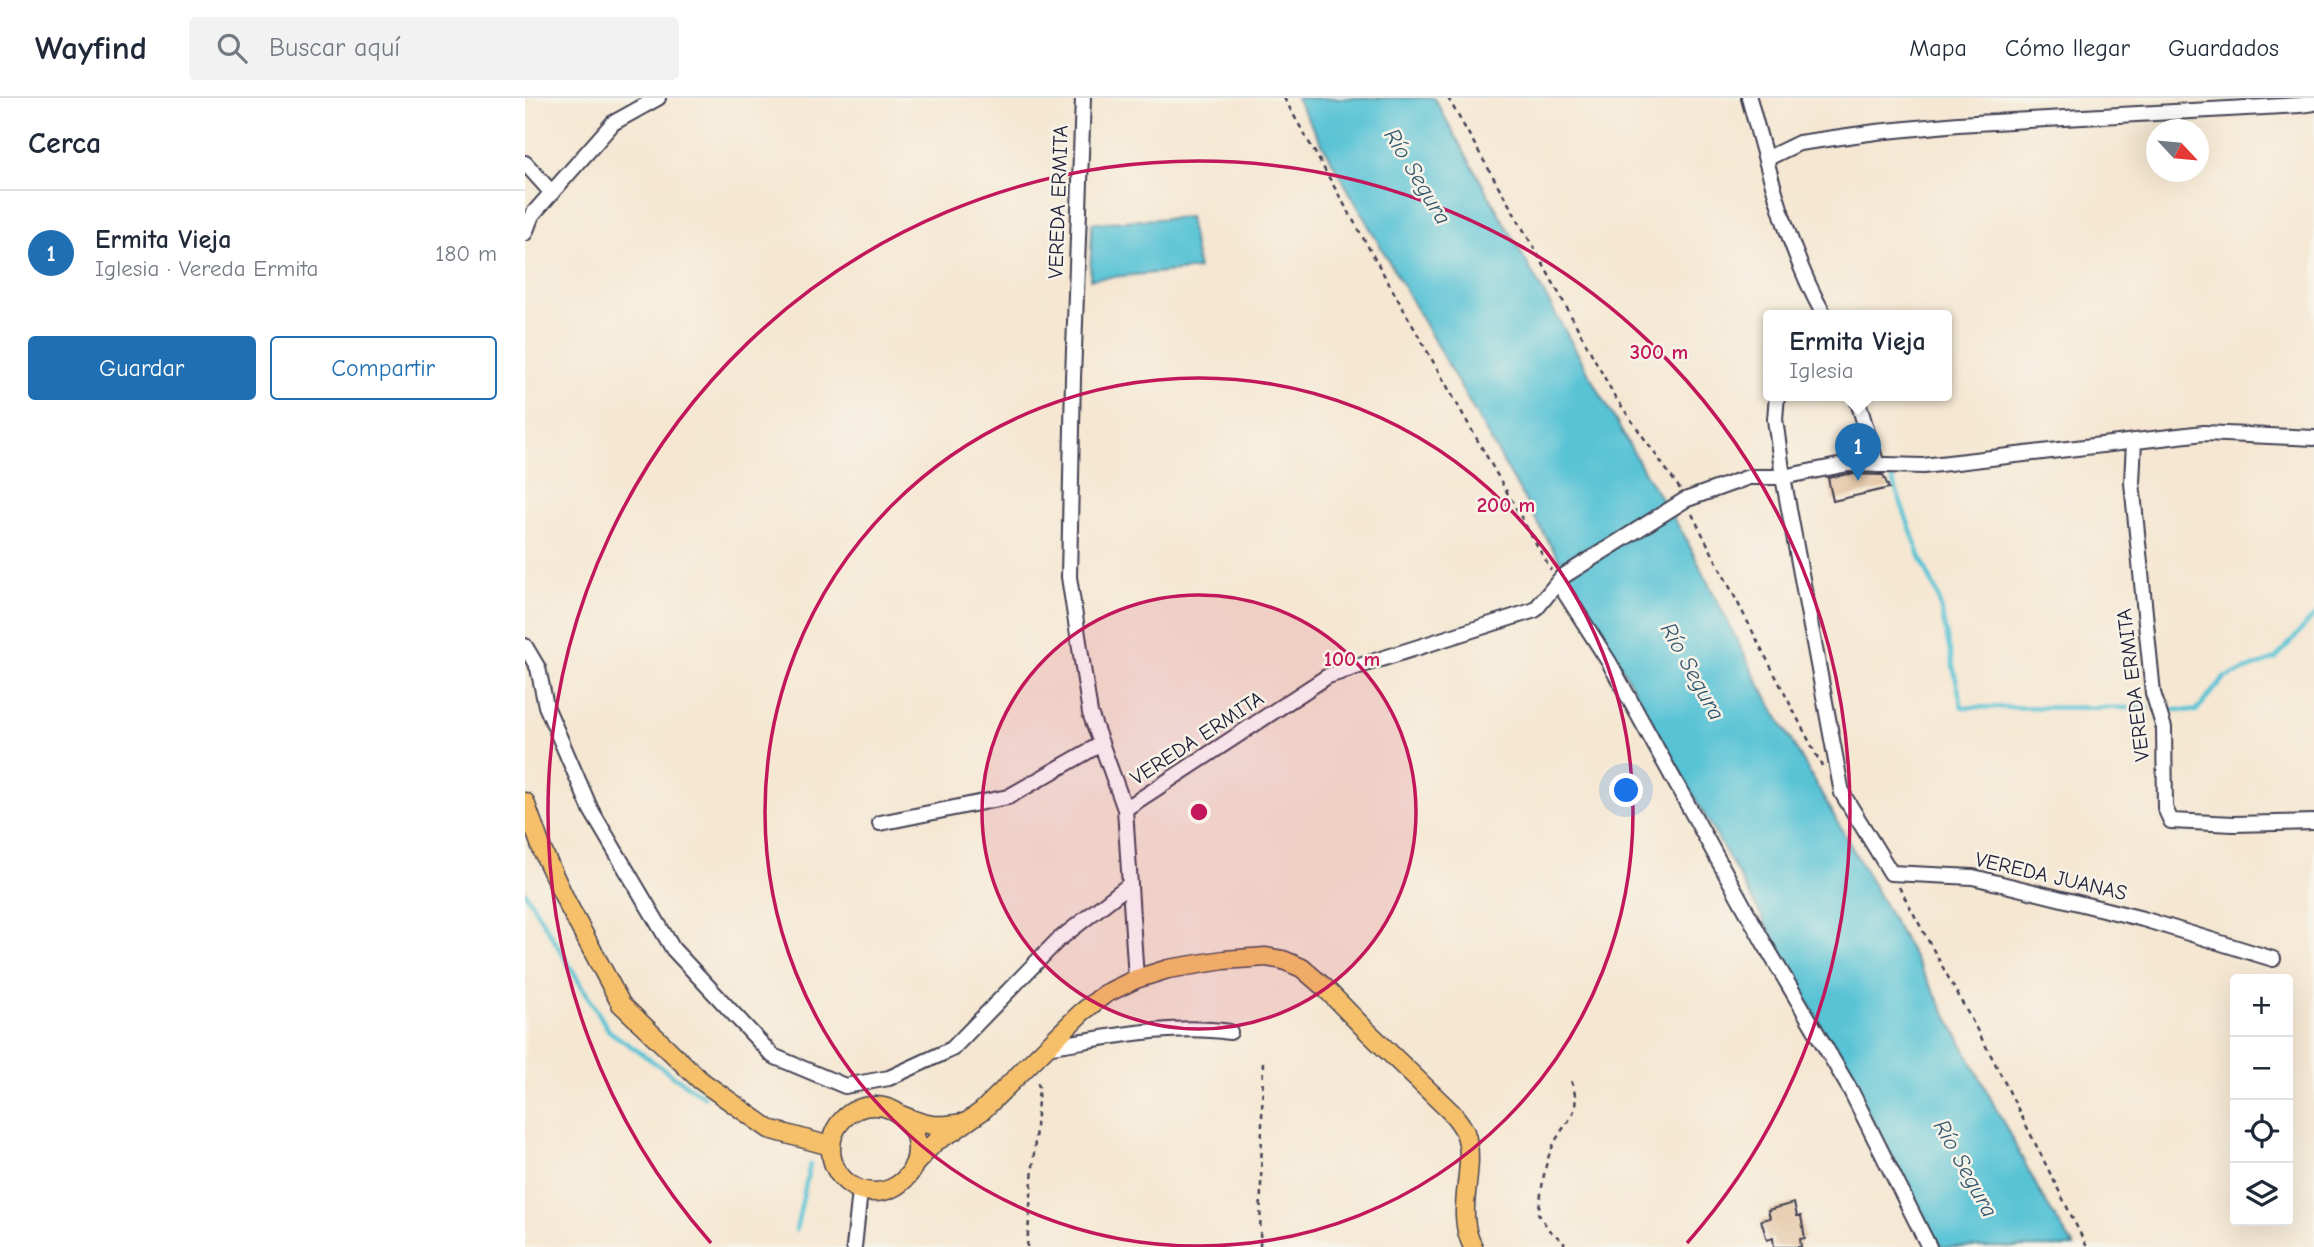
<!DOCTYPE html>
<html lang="es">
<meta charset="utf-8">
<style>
:root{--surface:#fff;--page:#f2f2f3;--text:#1f2937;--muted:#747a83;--line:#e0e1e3;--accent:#1f6fb2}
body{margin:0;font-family:"Comic Neue",sans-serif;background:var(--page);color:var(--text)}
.controls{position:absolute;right:21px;bottom:21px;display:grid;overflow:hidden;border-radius:7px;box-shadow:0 7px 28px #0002}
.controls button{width:63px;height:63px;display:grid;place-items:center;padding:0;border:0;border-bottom:2px solid var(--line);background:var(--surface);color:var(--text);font:35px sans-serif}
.compass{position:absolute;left:1621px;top:21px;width:63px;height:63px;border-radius:50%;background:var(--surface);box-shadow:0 7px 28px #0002;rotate:116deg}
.you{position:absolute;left:1102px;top:693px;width:24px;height:24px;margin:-18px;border:5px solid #fff;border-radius:50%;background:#1a73e8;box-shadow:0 0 0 10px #1a73e833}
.badge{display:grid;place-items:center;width:46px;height:46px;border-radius:50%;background:var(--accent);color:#fff;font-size:23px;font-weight:700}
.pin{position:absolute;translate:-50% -58px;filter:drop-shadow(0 2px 4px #0008)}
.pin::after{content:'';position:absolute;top:37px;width:24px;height:21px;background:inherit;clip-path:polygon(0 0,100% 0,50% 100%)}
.popup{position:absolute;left:1238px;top:212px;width:189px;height:91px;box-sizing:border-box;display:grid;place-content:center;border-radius:7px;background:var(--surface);filter:drop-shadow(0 2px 5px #0005);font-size:23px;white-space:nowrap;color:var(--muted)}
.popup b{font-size:26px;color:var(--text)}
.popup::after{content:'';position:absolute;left:50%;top:100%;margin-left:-14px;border:14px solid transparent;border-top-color:var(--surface)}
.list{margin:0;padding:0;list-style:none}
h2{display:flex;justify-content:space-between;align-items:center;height:91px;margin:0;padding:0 28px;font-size:30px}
h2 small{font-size:23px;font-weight:400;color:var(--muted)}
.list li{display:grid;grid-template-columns:46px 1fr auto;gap:21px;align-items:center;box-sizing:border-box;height:126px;padding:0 28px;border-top:2px solid var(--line)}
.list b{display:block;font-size:26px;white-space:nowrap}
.list p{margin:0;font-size:23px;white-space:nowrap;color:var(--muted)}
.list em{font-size:23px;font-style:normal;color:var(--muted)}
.actions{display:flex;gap:14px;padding:21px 28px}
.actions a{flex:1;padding:16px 0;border:2px solid var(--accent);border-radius:7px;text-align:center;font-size:24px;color:var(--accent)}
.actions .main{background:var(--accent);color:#fff}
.icon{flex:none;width:38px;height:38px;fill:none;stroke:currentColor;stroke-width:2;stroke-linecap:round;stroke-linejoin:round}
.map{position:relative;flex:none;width:1789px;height:1149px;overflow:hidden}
header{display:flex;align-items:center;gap:42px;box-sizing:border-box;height:98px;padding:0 35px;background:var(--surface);border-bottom:2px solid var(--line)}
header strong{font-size:33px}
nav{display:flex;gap:38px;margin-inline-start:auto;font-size:24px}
.search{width:490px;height:63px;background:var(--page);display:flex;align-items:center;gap:18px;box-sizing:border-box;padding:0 24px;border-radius:7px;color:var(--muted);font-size:26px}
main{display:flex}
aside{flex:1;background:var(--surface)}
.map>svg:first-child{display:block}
</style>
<header>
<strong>Wayfind</strong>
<div class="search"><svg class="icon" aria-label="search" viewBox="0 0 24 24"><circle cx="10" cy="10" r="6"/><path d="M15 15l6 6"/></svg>Buscar aquí</div>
<nav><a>Mapa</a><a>Cómo llegar</a><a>Guardados</a></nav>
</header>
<main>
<aside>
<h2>Cerca<small></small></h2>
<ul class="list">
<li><span class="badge">1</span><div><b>Ermita Vieja</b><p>Iglesia · Vereda Ermita</p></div><em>180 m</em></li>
</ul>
<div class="actions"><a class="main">Guardar</a><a>Compartir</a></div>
</aside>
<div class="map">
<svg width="1789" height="1149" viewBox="0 0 1789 1149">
<rect width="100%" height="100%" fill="#f7f3e8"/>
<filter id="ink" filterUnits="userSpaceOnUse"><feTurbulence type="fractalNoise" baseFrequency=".0143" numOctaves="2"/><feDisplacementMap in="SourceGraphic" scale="14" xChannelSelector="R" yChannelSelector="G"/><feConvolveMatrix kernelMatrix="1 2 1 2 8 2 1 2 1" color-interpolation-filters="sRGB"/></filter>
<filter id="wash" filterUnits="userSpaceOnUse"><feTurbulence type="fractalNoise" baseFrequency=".00686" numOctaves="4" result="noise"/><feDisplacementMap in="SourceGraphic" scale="28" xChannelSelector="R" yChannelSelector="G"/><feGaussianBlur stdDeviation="1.57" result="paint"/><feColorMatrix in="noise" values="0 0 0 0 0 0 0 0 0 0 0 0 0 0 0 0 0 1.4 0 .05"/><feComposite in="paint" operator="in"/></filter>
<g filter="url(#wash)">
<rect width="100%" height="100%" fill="#f5e7d2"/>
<!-- water -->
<path fill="#59c3d5" stroke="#3e7288" stroke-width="2" d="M771 0H909L1120 375 1159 437 1232 582 1424 921 1518 1100 1549 1149H1416L1237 819 1055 495 1022 441Z
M664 119 673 171 565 181 567 125Z"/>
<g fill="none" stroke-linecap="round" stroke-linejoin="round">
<!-- stream -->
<path stroke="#59c3d5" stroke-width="4.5" d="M1364 372 1395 458 1413 498 1437 609 1623 610
M1640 611 1671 613 1699 580 1750 561 1789 518
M0 794 84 933 179 999
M271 1132 285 1066"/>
</g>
<g id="blocks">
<!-- building -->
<path fill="#e0bc97" d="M1324 376 1358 377 1364 390 1308 403 1303 380Z
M1269 1105 1272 1118H1276L1280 1140 1275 1141 1276 1149H1249L1248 1140 1242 1142 1236 1122 1245 1120 1243 1112Z"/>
</g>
</g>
<g filter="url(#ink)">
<use href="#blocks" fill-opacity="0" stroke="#424052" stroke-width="2"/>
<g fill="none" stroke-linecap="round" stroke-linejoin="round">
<!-- minor casing -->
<g stroke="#424052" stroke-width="18">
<path id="minor" d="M558 0 548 280 544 479 565 615 600 711 611 881
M1224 0C1244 72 1262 151 1299 217
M1241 61 1274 45 1351 34 1433 26 1775 7 1789 5
M0 65 27 95
M0 135 7 117 88 25 133 0
M1252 297 1250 321 1258 379 1317 695 1366 775 1448 779 1618 821 1748 861
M1331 297 1352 367
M1609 343 1607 385 1628 595 1639 630 1640 710 1646 723 1709 726 1789 724
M1033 484 1084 564 1239 845 1326 993 1404 1149
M0 548 13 570 21 608 66 712 148 851 248 958 320 988 364 980 427 951 532 843 605 786
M600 711 803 578 1010 512 1037 479 1160 402 1224 379H1258L1323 366 1398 368 1679 335 1789 340
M355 725 483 699 576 646
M521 949C581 940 644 925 705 934
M329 1149 335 1093"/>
</g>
<!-- major casing -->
<g stroke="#424052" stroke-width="21">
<path id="major" d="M0 704 18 754 42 805 96 906 175 982 244 1031 305 1048
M306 1051a43 43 0 1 1 86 0a43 43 0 1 1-86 0Z
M376 1017C400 1027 410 1030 436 1025
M388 1068 410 1044 429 1033 457 1013 556 915 580 896 611 881 643 871 699 862 741 859 758 862 777 870 799 889 840 931 927 1015C932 1021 937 1027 940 1034 953 1071 928 1112 948 1149"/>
</g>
<!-- path -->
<path stroke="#424052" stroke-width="2.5" stroke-dasharray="5 5" stroke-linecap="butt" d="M759 0 1026 472
M923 0 1018 166 1090 299 1155 391
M1167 416 1297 668
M1374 789 1469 963 1562 1149
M502 1149 514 989 512 982
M735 1149 738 961
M1039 1149V1144L1024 1132 1013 1115C1017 1094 1018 1069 1027 1050 1041 1018 1060 1018 1045 980"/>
<!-- minor -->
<use href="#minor" stroke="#fff" stroke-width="14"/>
<!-- major -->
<use href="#major" stroke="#f6c06b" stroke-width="18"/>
</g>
</g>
<!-- distance rings -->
<circle cx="674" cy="714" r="217" fill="#c2185b" fill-opacity=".12"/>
<g fill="none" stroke="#c2185b" stroke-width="3.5">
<circle cx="674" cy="714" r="217"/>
<circle cx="674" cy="714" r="434"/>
<path d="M186 1145A651 651 0 1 1 1162 1145"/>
</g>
<g text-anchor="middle" stroke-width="5" stroke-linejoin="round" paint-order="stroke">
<!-- street labels -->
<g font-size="21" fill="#22223b" stroke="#f7f3e8">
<text transform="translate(533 104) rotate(-88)" y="7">VEREDA ERMITA</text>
<text transform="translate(1608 587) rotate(-97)" y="7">VEREDA ERMITA</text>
<text transform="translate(672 640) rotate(-33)" y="7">VEREDA ERMITA</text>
<text transform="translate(1526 778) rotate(13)" y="7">VEREDA JUANAS</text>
</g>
<!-- water labels -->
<g font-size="23" font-style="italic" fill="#355a71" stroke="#f7f3e8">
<text transform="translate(893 78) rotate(59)" y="8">Río Segura</text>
<text transform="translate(1168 573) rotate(61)" y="8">Río Segura</text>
<text transform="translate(1441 1070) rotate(61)" y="8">Río Segura</text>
</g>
</g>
<circle cx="674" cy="714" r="10" fill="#c2185b" stroke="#f7f3e8" stroke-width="3.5"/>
<g font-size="21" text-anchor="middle" font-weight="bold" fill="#c2185b" stroke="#f7f3e8" stroke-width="5" stroke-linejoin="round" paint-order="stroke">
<text x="1134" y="261">300 m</text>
<text x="981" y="414">200 m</text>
<text x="827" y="568">100 m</text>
</g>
</svg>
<div class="controls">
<button>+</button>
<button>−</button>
<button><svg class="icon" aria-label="locate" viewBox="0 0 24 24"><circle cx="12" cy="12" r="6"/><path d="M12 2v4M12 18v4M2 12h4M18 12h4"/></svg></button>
<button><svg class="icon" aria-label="layers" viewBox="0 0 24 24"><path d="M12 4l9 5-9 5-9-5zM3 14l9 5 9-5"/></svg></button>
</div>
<svg class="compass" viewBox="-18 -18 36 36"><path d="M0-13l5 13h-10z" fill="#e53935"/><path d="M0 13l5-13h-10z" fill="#747a83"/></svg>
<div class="you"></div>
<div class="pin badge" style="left:1333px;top:383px">1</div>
<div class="popup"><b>Ermita Vieja</b>Iglesia</div>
</div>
</main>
